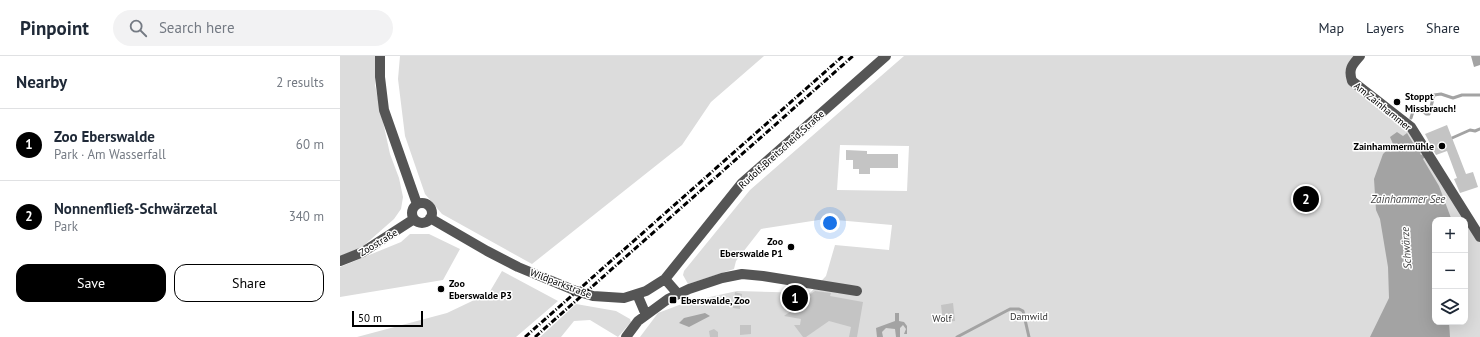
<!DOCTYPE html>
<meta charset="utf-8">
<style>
:root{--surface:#fff;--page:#f2f2f3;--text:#1f2937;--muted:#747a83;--line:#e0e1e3;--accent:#000}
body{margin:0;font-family:"PT Sans",sans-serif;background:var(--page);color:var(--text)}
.controls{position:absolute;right:12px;bottom:12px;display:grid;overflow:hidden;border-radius:8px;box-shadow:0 4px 16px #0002}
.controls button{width:36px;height:36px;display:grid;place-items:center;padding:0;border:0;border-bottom:1px solid var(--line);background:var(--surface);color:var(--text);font:20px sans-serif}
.scale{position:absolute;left:12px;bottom:10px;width:71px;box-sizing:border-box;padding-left:4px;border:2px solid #000;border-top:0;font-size:11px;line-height:14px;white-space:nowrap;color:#000;-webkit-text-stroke:3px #fff;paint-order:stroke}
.you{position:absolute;left:490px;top:167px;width:14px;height:14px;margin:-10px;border:3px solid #fff;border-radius:50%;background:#1a73e8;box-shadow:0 0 0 6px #1a73e833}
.badge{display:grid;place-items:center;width:26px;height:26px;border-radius:50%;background:var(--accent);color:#fff;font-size:13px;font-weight:700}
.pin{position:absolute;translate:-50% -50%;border:2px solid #fff;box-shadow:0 1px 4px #0006}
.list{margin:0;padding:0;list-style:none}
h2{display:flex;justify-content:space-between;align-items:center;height:52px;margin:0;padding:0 16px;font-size:17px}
h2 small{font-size:13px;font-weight:400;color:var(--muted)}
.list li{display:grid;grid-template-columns:26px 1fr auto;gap:12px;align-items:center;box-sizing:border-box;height:72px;padding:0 16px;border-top:1px solid var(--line)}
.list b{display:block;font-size:15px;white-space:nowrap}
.list p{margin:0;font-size:13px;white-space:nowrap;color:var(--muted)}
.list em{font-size:13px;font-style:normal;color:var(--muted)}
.actions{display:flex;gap:8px;padding:12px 16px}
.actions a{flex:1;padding:9px 0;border:1px solid var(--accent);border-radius:12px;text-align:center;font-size:14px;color:var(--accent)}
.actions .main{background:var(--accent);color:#fff}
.icon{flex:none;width:22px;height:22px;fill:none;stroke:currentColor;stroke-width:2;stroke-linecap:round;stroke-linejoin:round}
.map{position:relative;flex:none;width:1140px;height:281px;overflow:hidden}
header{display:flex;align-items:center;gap:24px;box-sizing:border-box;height:56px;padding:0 20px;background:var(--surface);border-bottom:1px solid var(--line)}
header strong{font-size:19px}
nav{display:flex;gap:22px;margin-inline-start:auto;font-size:14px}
.search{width:280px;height:36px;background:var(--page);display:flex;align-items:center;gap:10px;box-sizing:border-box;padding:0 14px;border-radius:22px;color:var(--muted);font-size:15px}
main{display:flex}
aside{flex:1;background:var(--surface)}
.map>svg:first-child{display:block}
</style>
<header>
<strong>Pinpoint</strong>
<div class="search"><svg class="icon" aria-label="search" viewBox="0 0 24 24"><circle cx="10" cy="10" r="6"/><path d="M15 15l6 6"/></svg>Search here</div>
<nav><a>Map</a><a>Layers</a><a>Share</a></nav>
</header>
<main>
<aside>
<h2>Nearby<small>2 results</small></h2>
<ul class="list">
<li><span class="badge">1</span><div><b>Zoo Eberswalde</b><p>Park · Am Wasserfall</p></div><em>60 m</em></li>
<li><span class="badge">2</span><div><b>Nonnenfließ-Schwärzetal</b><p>Park</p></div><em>340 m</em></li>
</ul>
<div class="actions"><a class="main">Save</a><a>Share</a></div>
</aside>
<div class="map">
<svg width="1140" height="281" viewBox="0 0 1140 281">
<rect width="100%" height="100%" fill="#fff"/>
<!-- green -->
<path fill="#dcdcdc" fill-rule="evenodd" d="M0 0H35V29L50 98 59 122 63 141 61 153 54 163 21 192 0 200Z
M60 0H424L371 46 342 89 192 208 102 158 85 138 65 80 58 23Z
M564 0H1017L1006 17 1071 75 1140 184V281H300L318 257 347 246 397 235 470 237 486 220 495 189 549 194 552 169 485 163 421 173 396 205 394 213 348 228 343 219 344 215 410 134ZM500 89 569 90 567 135 497 134ZM1095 164H1125V266H1095Z
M70 178H89L120 193 103 224 0 241V211L61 186Z
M162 215 218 245 176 281H17L107 257 149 237Z
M236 248 276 255 290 263 291 266 278 281 250 264 234 265 221 281H200Z"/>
<!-- water -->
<path fill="#a3a3a3" d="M1131 0H1140V9L1134 11Z
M1057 76 1063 80 1067 77 1078 95 1082 96 1080 97 1081 99 1083 98 1085 101 1083 103 1099 130 1111 162V164H1095V266H1109L1110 281H1030L1049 242 1048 211 1040 163 1036 154 1034 123 1043 98 1053 88 1050 81Z
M365 257 370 260 349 271 339 267 344 262Z
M555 257H559V265L564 266 567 270V278H564L566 273 563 269 560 272V281H556L555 273 546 272 542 276 543 281H537L536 272 555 265Z"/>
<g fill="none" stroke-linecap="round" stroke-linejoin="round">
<!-- stream -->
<path stroke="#a3a3a3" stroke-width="3" d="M1071 62 1074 52H1080L1086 58H1089L1094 39 1101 38 1113 42 1122 39H1140
M1112 82 1130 74 1135 75 1140 73
M617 281 670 253H679L683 255 689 281"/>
</g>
<!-- building -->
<path fill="#c4c4c4" d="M1107 69 1126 118 1133 116 1138 131 1120 137 1114 123 1117 122 1107 95 1096 99 1085 78Z
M506 94 527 95V98H558V112H530V118H519V113H513V104H506Z
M475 235 491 237 490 240 523 246 517 281H509L511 271 489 265 466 281H463L454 269H460L461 263 444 260 471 241 469 239Z
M395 236 402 238 400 253 393 252Z
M613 247 615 265 603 266 601 249Z
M400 269H411V278L400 279Z
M374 273 378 276V281H370L369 275Z"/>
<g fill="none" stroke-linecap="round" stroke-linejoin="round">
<!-- minor -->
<path stroke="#555" stroke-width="10" d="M40 0V21L44 54 77 148
M1020 0C1012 9 1008 13 1012 25L1071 71 1140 181
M72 157a10 10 0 1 1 20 0a10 10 0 1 1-20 0Z
M90 162 147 195 178 211 236 235 253 240 284 242 306 235 325 223 402 127 546 0
M0 205 23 196 74 163
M325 223 338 238
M297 238 306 259
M286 281 298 265 328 243 349 233 382 222 402 218 423 220 517 235"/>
<!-- rail -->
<path stroke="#000" stroke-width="3" stroke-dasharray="6 2 1 2" stroke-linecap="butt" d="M185 281 503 0
M195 281 513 0"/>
</g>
<!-- markers -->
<g fill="#000" stroke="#fff" stroke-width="1.5">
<circle cx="1057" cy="46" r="4"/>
<circle cx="1102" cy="90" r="4"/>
<circle cx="451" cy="191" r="4"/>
<circle cx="101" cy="233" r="4"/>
<rect x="329" y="240" width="8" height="8" rx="2"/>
</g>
<g text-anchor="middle" stroke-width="3" stroke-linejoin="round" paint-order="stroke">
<!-- poi labels -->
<g font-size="10" font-weight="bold" fill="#000" stroke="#fff" text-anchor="start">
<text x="1065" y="44">Stoppt<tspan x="1065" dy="12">Missbrauch!</tspan></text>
<text x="1094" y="94" text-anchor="end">Zainhammermühle</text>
<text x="443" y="189" text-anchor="end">Zoo<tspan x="443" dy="12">Eberswalde P1</tspan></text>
<text x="109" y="231">Zoo<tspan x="109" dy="12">Eberswalde P3</tspan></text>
<text x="341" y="248">Eberswalde, Zoo</text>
</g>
<!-- street labels -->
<g font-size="10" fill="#000" stroke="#fff">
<text transform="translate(1043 50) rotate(39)" y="4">Am Zainhammer</text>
<text transform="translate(441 93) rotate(-42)" y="4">Rudolf-Breitscheid-Straße</text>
<text transform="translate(38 186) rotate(-31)" y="4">Zoostraße</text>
<text transform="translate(221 227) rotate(21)" y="4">Wildparkstraße</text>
</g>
<!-- park labels -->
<g font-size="10" fill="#333" stroke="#fff">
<text x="689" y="264">Damwild</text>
<text x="602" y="266">Wolf</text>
</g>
<!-- water labels -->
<g font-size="11" font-style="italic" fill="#444" stroke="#fff">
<text x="1068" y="147">Zainhammer See</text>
<text transform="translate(1066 192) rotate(-94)" y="4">Schwärze</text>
</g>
</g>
</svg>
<div class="controls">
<button>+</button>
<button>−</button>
<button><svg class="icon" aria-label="layers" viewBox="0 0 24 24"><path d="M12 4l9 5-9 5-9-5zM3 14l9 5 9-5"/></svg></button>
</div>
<div class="scale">50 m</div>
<div class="you"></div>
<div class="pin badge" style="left:455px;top:242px">1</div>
<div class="pin badge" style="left:966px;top:143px">2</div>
</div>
</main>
